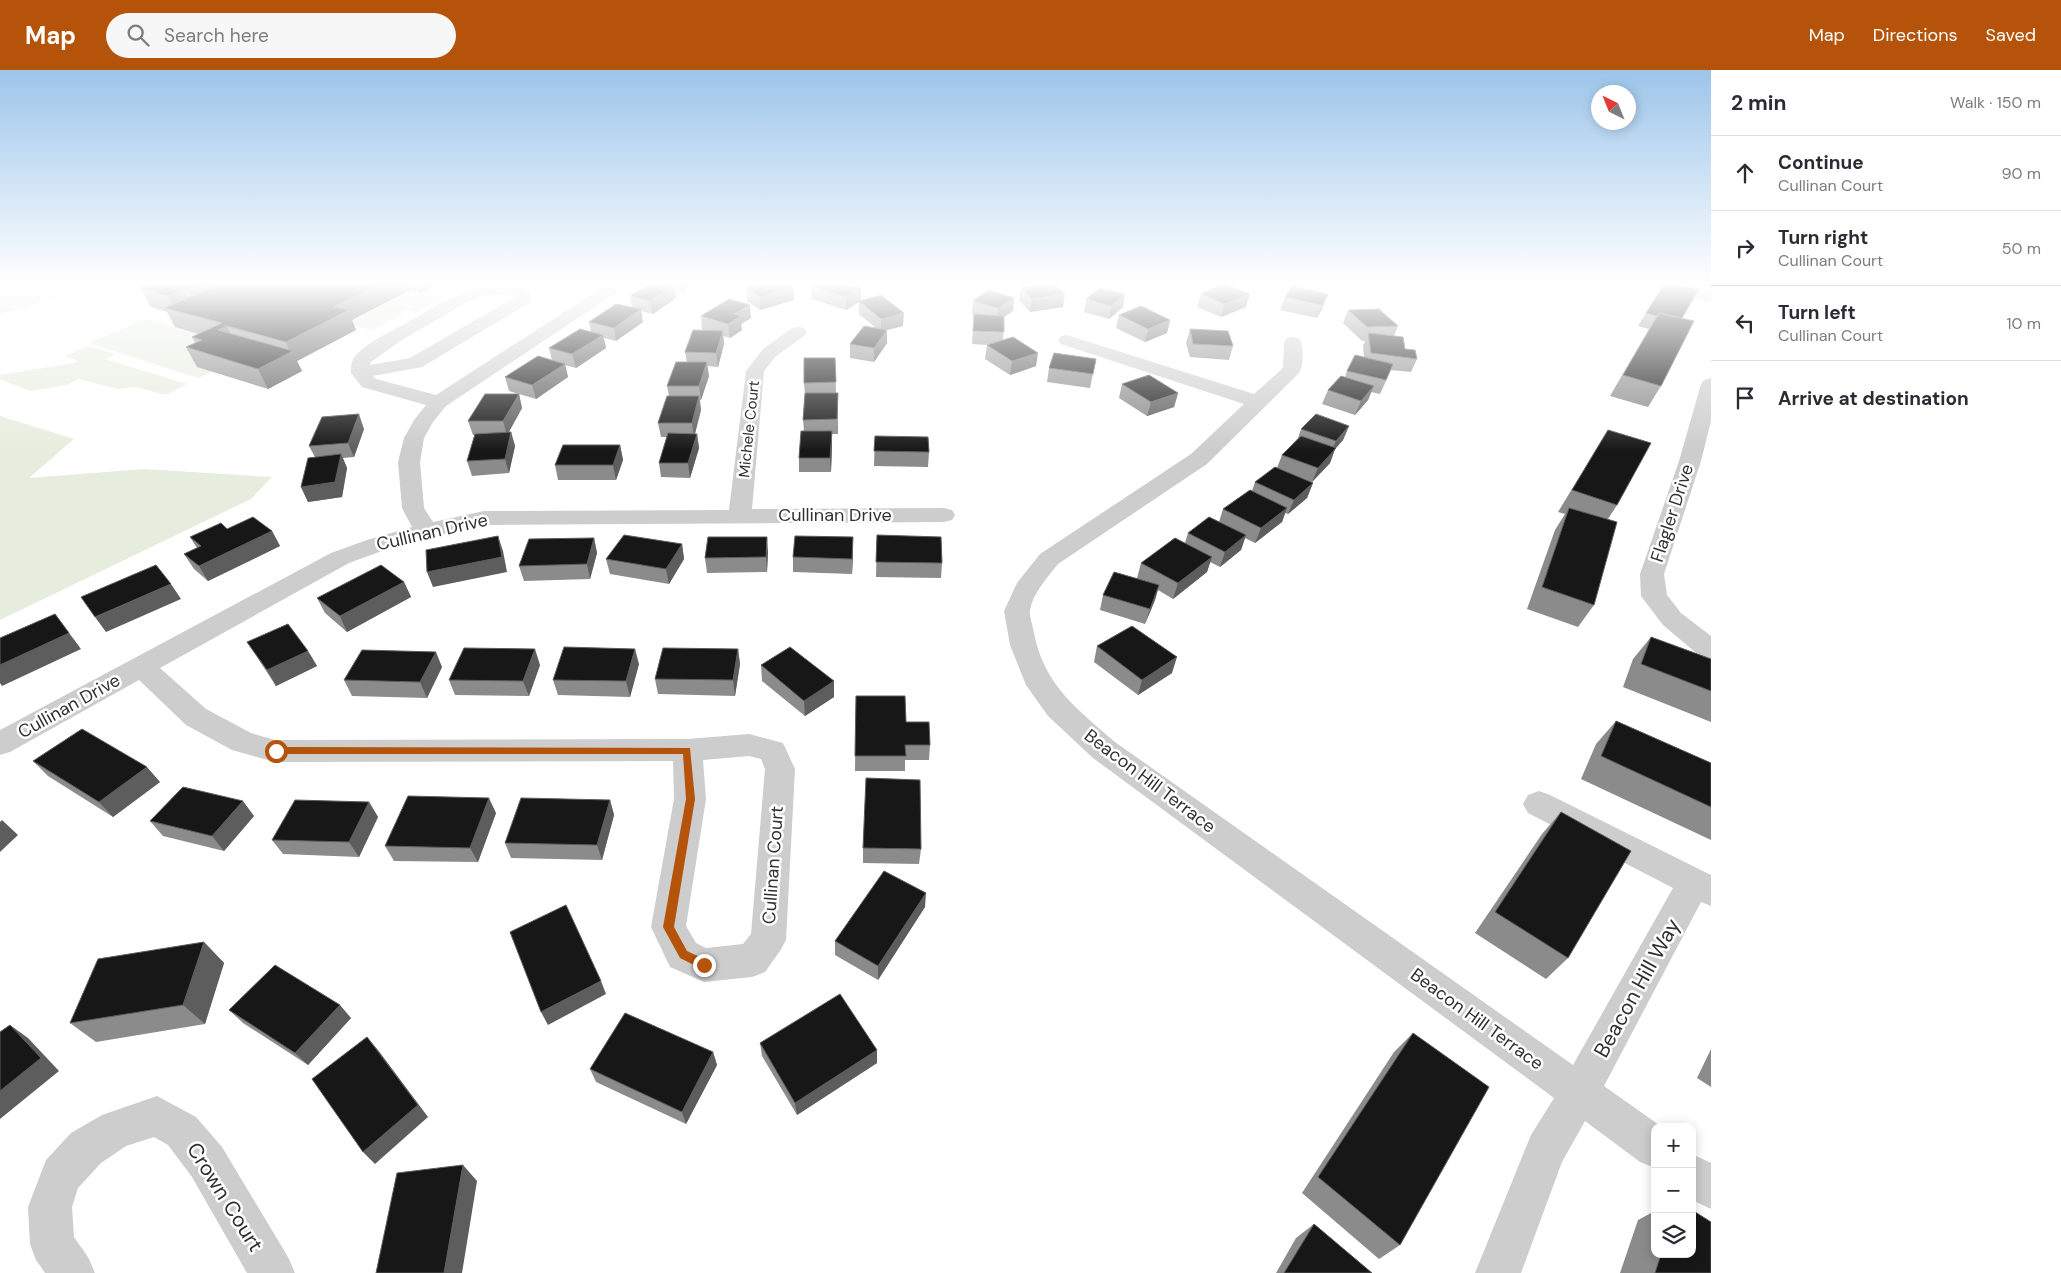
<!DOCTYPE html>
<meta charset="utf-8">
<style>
:root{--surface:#fff;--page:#f7f7f7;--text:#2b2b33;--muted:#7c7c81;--line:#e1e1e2;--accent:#b45309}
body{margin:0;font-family:"DM Sans",sans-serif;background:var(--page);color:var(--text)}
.controls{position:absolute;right:15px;bottom:15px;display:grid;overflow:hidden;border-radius:10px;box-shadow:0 2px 12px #0003}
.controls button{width:45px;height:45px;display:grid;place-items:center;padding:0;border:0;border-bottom:1px solid var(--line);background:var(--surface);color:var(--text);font:25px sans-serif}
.compass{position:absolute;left:1591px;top:15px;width:45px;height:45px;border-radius:50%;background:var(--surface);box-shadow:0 2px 12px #0003;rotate:317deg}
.stop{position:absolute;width:15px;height:15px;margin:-11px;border:4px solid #b45309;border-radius:50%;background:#fff}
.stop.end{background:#b45309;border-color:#fff;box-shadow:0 1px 5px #0008}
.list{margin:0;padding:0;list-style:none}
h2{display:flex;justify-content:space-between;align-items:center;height:65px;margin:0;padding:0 20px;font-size:21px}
h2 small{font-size:16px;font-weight:400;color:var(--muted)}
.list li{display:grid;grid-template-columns:32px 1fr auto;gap:15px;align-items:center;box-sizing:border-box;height:75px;padding:0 20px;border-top:1px solid var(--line)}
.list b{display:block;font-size:19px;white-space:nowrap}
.list p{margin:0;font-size:16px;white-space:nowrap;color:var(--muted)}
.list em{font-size:16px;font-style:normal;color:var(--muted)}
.icon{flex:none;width:28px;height:28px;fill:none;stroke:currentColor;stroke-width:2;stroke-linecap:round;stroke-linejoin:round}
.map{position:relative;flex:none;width:1711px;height:1203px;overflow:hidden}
header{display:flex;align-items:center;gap:30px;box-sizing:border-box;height:70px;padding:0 25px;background:var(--accent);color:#fff}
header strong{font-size:24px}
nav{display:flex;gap:28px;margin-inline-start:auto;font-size:18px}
.search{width:350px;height:45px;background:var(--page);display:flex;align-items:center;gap:12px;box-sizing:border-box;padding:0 18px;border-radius:28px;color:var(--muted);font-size:19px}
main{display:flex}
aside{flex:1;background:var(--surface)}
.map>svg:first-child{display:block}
</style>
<header>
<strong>Map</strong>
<div class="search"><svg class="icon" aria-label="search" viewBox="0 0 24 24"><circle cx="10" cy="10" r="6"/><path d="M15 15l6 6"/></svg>Search here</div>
<nav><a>Map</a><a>Directions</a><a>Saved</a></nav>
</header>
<main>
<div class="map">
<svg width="1711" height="1203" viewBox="0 0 1711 1203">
<rect width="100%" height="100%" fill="#fff"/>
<!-- green -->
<path fill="#e6edde" d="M0 213H78L65 225 0 244Z
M413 220 447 225 417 242 408 240 372 260 346 254Z
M146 249 231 273 211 302 198 308 89 273Z
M88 276 115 284 105 289 187 314 168 324H162L136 317 118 319 78 309 67 315 30 321 0 309V305L74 293 78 291 65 286Z
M0 346 74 369 29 408 144 399 272 407 251 429 0 550Z"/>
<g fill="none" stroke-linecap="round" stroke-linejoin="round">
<!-- minor -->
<path fill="#cdcdcd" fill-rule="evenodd" d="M609 213H628L626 216 446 336 433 352 424 368 420 392 424 438 433 452 484 441 729 440 746 301 763 279 792 258 798 257 804 258 807 262 804 266 775 287 764 301 752 439 944 438 952 440 955 445 952 450 944 452 484 455 401 474 349 493 160 598 206 639 251 663 275 670 687 669 749 664 783 673 795 699 786 870 780 881 765 902 752 907 704 912 670 897 651 857 674 729 673 691 275 692 232 680 186 655 139 610 10 682 0 685V660L331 483 367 470 412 457 402 438 398 392 404 368 414 350 426 335 362 317 351 303C351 298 351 292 354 288 362 275 391 261 405 254 439 235 475 207 516 216 523 218 528 219 532 225L529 233 422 297 373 306 376 309 436 325ZM507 224 515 227 410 288 370 295 371 292 402 270 467 232 484 226ZM749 686 761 689 765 699 751 864 743 874 706 878 696 873 686 856 706 729 703 690Z
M1642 213H1671L1711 222V232L1644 216Z
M1067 265 1254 324 1283 298 1284 272 1287 268 1293 267 1299 268C1304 275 1304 296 1299 303L1207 394 1058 494C1047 508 1033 523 1030 540 1029 547 1033 556 1034 563 1044 615 1077 639 1115 672L1573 995 1673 818 1528 743 1523 734 1528 725 1539 721 1550 725 1711 805V836L1701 832 1604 1016 1662 1057H1655V1098L1640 1092 1585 1051 1562 1092 1521 1203H1475L1531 1065 1554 1028 1093 688 1048 646 1026 615 1010 575 1004 541 1017 513 1040 484 1191 384 1244 334 1061 274 1058 270 1061 266Z
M1711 308V351L1701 391 1664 504 1667 525 1681 543 1711 566V589L1701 587 1663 555 1641 526 1640 504 1679 391 1701 314 1704 310Z
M157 1026 196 1047 222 1077 288 1187 295 1203H247L192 1107 168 1075 154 1067 126 1076 101 1093 78 1118 72 1137 74 1167 88 1187 95 1203H45L36 1190 30 1174 28 1137 46 1090 71 1063 102 1045Z
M1692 1084 1711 1093V1139L1692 1130Z"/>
</g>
<!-- wall -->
<path fill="#8b8b8b" d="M153 213H439L421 223 410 220 352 250 356 260 297 291 302 301 268 319 197 297 186 277 195 273 192 267 199 264 175 257 167 242 151 237 140 218Z
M651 213H695L682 221 675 219 676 228 653 244 641 241 643 252 616 271 604 268 606 278 576 298 565 295 568 307 536 329 509 321 505 307 552 290 549 278 591 261 589 252 632 237 630 226Z
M1702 213H1711V215Z
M811 216 861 230 903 256 887 260V273L874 292 850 288V274L876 258 859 244V232L846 240 812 229Z
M1021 217 1063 237 1030 242 1019 230Z
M746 218 794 230 760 240 747 231Z
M1201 224 1246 237 1221 247 1197 237Z
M1328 224 1323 237 1317 248 1280 240 1285 227Z
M1014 228 1013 241 1004 246 1003 270 1036 296 1010 305 985 289 987 275H988L972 274 974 244H972L973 231Z
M1086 229 1123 237 1109 249 1084 242Z
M1348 240 1398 256 1394 266 1405 279 1417 289 1411 302 1391 300 1380 324 1371 322 1368 330 1355 345 1322 334 1328 320 1345 307 1347 301 1364 287 1363 276 1365 271H1362L1343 253Z
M1646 243 1682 248 1661 316 1648 337 1610 326 1649 259 1638 256Z
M1119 245 1170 250 1167 263 1145 272 1116 258Z
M701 246 751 248 741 254 742 260 730 268 723 266 724 274 718 297 707 296 709 306 701 330H700L701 340 695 364H697L699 378 690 408 661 407 659 393 667 367H661L658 353 669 326 667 316 687 292 685 282 706 261 702 260Z
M1190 259 1233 276 1229 290 1190 287 1186 273Z
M835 288 836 323 838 337V364H832V375L831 402H799V388L804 361 803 350 805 325 804 313Z
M1096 289 1090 318 1047 312 1049 298Z
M1122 314 1178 323 1174 337 1147 346 1119 328Z
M519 324 522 338 509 362H511L515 376 509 403 472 406 467 391 475 365H473L468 351Z
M1349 356 1343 370 1335 379 1330 393 1312 412 1313 413 1307 428 1288 444 1285 443 1282 452 1255 473 1245 468 1241 480 1220 497 1210 492 1207 502 1173 529 1158 520 1155 530 1145 554 1100 540 1103 525 1137 508 1141 493 1185 473 1188 463 1219 452 1223 439 1252 421 1255 412 1277 398 1282 385 1298 368 1301 359Z
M364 359 354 387 343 388 347 398 342 427 308 432 301 417 315 387 309 376Z
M1608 360 1617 435 1608 449 1594 535 1578 557 1527 539 1555 460 1565 444 1558 442Z
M875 366 929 382 928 397 874 396Z
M620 375 623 390 616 410H558L555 395Z
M227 459 272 461 280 476 208 511 194 499 184 484 197 478 190 467Z
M877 465 942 493 941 508 876 507Z
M594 468 597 483 590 509 524 511 519 496Z
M682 474 684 489 669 514 610 504 606 489Z
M768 482 767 502 707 503 705 488Z
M853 482 852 504 793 502V487Z
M404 512 411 527 347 562 325 543 317 528Z
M1651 567 1711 589V652L1623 617 1633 589Z
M247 572 308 581 317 596 276 616Z
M1097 576 1172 603 1138 625 1094 592Z
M738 579 740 594 735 626 658 624 655 609Z
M639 594 630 627 558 625 553 610Z
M540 595 529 626 455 625 449 610Z
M761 595 834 611V627L805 646 762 611Z
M442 597 427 628 352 626 344 610Z
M856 626 906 652 930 675 929 690H905V701H855Z
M1616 651 1711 693V770L1581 709 1596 674Z
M33 691 160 712 113 747 48 706Z
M610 730 614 745 602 790 511 788 505 773Z
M369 732 378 747 359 787 283 784 272 770Z
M1561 742 1568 888 1546 909 1475 863 1542 764Z
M496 743 478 792 394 791 385 776Z
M254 746 224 781 163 766 150 751Z
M863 778 921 779 919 794 863 793Z
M925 837 878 910 835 885V871Z
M204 872 224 893 205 954 96 972 70 953Z
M229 940 351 948 308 995 243 953Z
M1413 963 1400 1175 1379 1189 1302 1123 1394 982Z
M760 973 877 980V993L797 1045 762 986Z
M1711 979V1017L1697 1008Z
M713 982 717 995 686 1054 596 1012 590 999Z
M1655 1141V1184H1692L1711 1203H1620L1638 1150Z
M1314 1154 1372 1203H1276L1296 1168Z"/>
<!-- shaded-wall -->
<path fill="#5d5d5d" d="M205 213H221L227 226 198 239 188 220Z
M381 213H408L410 220 352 250 356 260 297 291 302 301 268 319 258 299 290 282 286 272 333 237Z
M418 213H439L421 223Z
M681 213H695L682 221Z
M674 215 676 228 653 244 650 231Z
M794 217V230L760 240V227Z
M861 218V231H859V232L846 240V227Z
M184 219 194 238 175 241 168 226Z
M1065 224 1063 237 1030 242 1032 229Z
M1125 224 1123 237 1109 249 1111 236Z
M1250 224 1246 237 1221 247 1225 234Z
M1328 224 1323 237 1317 248 1322 235Z
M1014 228 1013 241 997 252 998 238Z
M750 235 751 248 741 254 742 260 730 268 728 254 734 244Z
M641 239 643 252 616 271 614 258Z
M904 243 903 256 887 260V273L874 292V278L881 262V249Z
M1170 250 1167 263 1145 272 1148 259Z
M227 256 236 275 218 260Z
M723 261 724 274 718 297 716 283Z
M603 265 606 278 576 298 572 284Z
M1038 283 1036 296 1010 305 1012 291Z
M707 292 709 306 701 330 699 316Z
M565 294 568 307 536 329 532 315Z
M1374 316 1368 330 1355 345 1361 331Z
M1178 323 1174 337 1147 346 1151 332Z
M519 324 522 338 507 365 503 351Z
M699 326 701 340 694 367 692 353Z
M359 344 364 359 354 387 348 373Z
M1349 356 1343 370 1335 379 1330 393 1312 412 1318 398 1330 384 1336 371Z
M832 361V375L831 402 830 388Z
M511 362 515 376 509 403 505 389Z
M697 364 699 378 690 408 688 393Z
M620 375 623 390 616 410 613 395Z
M341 384 347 398 342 427 308 432 301 417Z
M1313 413 1307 428 1288 444 1294 430Z
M1287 438 1282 452 1255 473 1261 458Z
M272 461 280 476 208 511 199 496Z
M1246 465 1241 480 1220 497 1225 482Z
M498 466 503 481 507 502 433 517 427 502Z
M767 467 768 482 767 502 766 487Z
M853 467V482L852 504V489Z
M594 468 597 483 590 509 587 494Z
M682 474 684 489 669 514 666 499Z
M1212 487 1207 502 1173 529 1178 513Z
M404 512 411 527 347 562 340 546Z
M171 514 181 529 106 562 95 547Z
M1159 515 1155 530 1145 554 1150 539Z
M55 544 81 579 2 616 0 613V595Z
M535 579 540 595 529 626 523 611Z
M635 579 639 594 630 627 626 611Z
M738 579 740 594 735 626 733 610Z
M308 581 317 596 276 616 267 600Z
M436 582 442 597 427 628 420 612Z
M1177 587 1172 603 1138 625 1142 610Z
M834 611V627L805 646 804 631Z
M147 697 160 712 113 747 99 732Z
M489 728 496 743 478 792 470 778Z
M610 730 614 745 602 790 597 775Z
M243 731 254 746 224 781 212 766Z
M369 732 378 747 359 787 349 772Z
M2 750 18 765 0 782V752Z
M926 823 925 837 878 910V896Z
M204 872 224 893 205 954 183 935Z
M601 911 606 924 548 955 541 942Z
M340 935 351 948 308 995 295 983Z
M10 955 28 968 59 1001 0 1049V1021Z
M367 967 378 980 428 1047 375 1094 363 1082Z
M877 980V993L797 1045 795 1033Z
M713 982 717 995 686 1054 682 1042Z
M463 1095 477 1111 462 1203H444Z"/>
<!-- building -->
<path fill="#171717" stroke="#5d5d5d" d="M153 213H205L188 220 184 219 168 226 140 218Z
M222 213H381L333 237 349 240 286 272 227 256 218 260 293 281 258 299 186 277 202 270 192 267 222 253 165 238Z
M651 213H663L674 215 650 231 630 226Z
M763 213H787L794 217 760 227 746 218Z
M818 213H845L861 218 846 227 811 216Z
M1053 213 1065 224 1032 229 1021 217Z
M1665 213H1675L1699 219 1682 248 1659 243 1657 246 1646 243Z
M1225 214 1250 224 1225 234 1201 224Z
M1292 216 1328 224 1322 235 1285 227Z
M1100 218 1125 224 1111 236 1086 229Z
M989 220 1014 228 998 238 973 231Z
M881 225 904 243 881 249 859 231Z
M729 229 750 235 734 244 741 246 728 254 701 246Z
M616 234 641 239 614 258 589 252Z
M1141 236 1170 250 1148 259 1119 245Z
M1379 239 1398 256 1367 257 1348 240Z
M1659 243 1694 251 1661 316 1623 305Z
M974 244 1004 246V262L973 261Z
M864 256 887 260 874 278 850 274Z
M580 259 603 265 572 284 549 278Z
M1190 259 1228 261 1233 276 1193 274Z
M693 260 723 261 716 283 685 282Z
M1368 263 1403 267 1405 279 1415 280 1417 289 1371 283Z
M1013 267 1038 283 1012 291 987 275Z
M1054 283 1096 289 1093 304 1049 298Z
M1355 285 1393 294 1386 310 1347 301Z
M538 286 565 294 532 315 505 307Z
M804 288H835L836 312 804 313Z
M676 292H707L699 316H667Z
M1149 305 1178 323 1151 332 1122 314Z
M1341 306 1374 316 1361 331 1328 320Z
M805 323H838L837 349 803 350Z
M485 324H519L503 351H468Z
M667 326H699L692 353H658Z
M359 344 348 373 309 376 322 347Z
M1316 344 1349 356 1336 371 1301 359Z
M1608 360 1651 373 1617 435 1572 420Z
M801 361H832L830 388H799Z
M511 362 505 389 467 391 475 364Z
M668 363 697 364 688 393H659Z
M875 366 928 367 929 382 874 381Z
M1301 366 1336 378 1318 398 1282 385Z
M563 375H620L613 395H555Z
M341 384 335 412 301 417 308 388Z
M1275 397 1313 413 1294 430 1255 412Z
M1250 420 1287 438 1261 458 1223 439Z
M1569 438 1617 452 1594 535 1542 517Z
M253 447 272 461 199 496 184 484 201 476 190 467 221 453 227 459Z
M1209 447 1246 465 1225 482 1188 463Z
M624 465 682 474 666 499 606 489Z
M877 465 941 467 942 493 876 492Z
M498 466 502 487 427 502 426 480Z
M795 466 853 467 852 489 793 487Z
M708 467H767L766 487 705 488Z
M594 468 587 494 519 496 529 469Z
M1175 468 1212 487 1178 513 1141 493Z
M156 495 171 514 95 547 81 527Z
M381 495 404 512 340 546 317 528Z
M1114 502 1159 515 1150 539 1103 525Z
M55 544 69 563 0 595V568Z
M288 554 308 581 267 600 247 572Z
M1132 556 1177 587 1142 610 1097 576Z
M1651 567 1711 589V621L1641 594Z
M564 577 635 579 626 611 553 610Z
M790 577 834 611 804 631 761 595Z
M464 578 535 579 523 611 449 610Z
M663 578 738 579 733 610 655 609Z
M362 580 436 582 420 612 344 610Z
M856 626H905L906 652H929L930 675H905L906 686H855Z
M1616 651 1711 693V737L1601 686Z
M82 659 147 697 99 732 33 691Z
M866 708 920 710 921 779 863 778Z
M183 717 243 731 212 766 150 751Z
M408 726 489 728 470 778 385 776Z
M521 728 610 730 597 775 505 773Z
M295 730 369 732 349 772 272 770Z
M1561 742 1631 781 1568 888 1495 842Z
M884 801 926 823 878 896 835 871Z
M566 835 601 911 541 942 510 862Z
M204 872 183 935 70 953 98 889Z
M275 895 340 935 295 983 229 940Z
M840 924 877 980 795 1033 760 973Z
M625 943 713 982 682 1042 590 999Z
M10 955 41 988 0 1021V962Z
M1413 963 1489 1017 1400 1175 1318 1107Z
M367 967 418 1035 363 1082 312 1009Z
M463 1095 444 1203H376L397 1103Z
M1692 1140 1711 1152V1203H1655L1661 1184H1692Z
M1314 1154 1372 1203H1284Z"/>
<!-- sky -->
<linearGradient id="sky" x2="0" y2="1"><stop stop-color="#9cc5ea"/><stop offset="0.56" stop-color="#fff"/><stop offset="1" stop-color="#fff" stop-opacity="0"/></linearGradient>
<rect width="1711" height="381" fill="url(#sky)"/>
<!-- route -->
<path fill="#b45309" d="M276 677 690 678 695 729 674 857 687 881 708 891 709 895 708 898 704 900 680 888 663 857 686 729 683 684H276L271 681Z"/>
<g text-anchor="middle" stroke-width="5" stroke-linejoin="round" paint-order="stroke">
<!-- far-street labels -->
<g font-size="15" fill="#303030" stroke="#fff">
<text transform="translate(749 359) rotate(-84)" y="5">Michele Court</text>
</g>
<!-- street labels -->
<g font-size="18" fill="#303030" stroke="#fff">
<text transform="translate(1672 443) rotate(-72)" y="6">Flagler Drive</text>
<text x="835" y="451">Cullinan Drive</text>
<text transform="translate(432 462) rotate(-13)" y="6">Cullinan Drive</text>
<text transform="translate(69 636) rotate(-29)" y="6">Cullinan Drive</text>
<text transform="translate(1150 711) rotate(37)" y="6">Beacon Hill Terrace</text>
<text transform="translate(773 795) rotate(-86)" y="6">Cullinan Court</text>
<text transform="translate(1477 949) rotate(36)" y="6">Beacon Hill Terrace</text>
</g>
<!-- near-street labels -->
<g font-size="21" fill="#303030" stroke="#fff">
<text transform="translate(1637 918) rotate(-61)" y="7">Beacon Hill Way</text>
<text transform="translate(225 1127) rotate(58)" y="7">Crown Court</text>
</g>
</g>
</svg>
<div class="controls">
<button>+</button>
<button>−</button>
<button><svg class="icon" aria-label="layers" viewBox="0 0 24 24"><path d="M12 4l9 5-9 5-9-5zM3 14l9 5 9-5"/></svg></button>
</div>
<svg class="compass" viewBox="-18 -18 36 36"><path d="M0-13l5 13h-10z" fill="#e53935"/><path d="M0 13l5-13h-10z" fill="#7c7c81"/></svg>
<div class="stop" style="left:276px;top:681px"></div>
<div class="stop end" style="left:704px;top:895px"></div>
</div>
<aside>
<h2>2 min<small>Walk · 150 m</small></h2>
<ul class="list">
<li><svg class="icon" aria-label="ahead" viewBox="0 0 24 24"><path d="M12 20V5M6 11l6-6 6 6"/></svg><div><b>Continue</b><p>Cullinan Court</p></div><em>90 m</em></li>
<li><svg class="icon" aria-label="right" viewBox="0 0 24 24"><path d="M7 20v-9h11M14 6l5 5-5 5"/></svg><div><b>Turn right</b><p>Cullinan Court</p></div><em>50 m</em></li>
<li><svg class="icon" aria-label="left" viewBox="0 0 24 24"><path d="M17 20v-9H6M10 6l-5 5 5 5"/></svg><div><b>Turn left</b><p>Cullinan Court</p></div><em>10 m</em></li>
<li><svg class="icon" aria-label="arrive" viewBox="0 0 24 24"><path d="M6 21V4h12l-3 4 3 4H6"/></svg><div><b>Arrive at destination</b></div></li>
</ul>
</aside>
</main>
